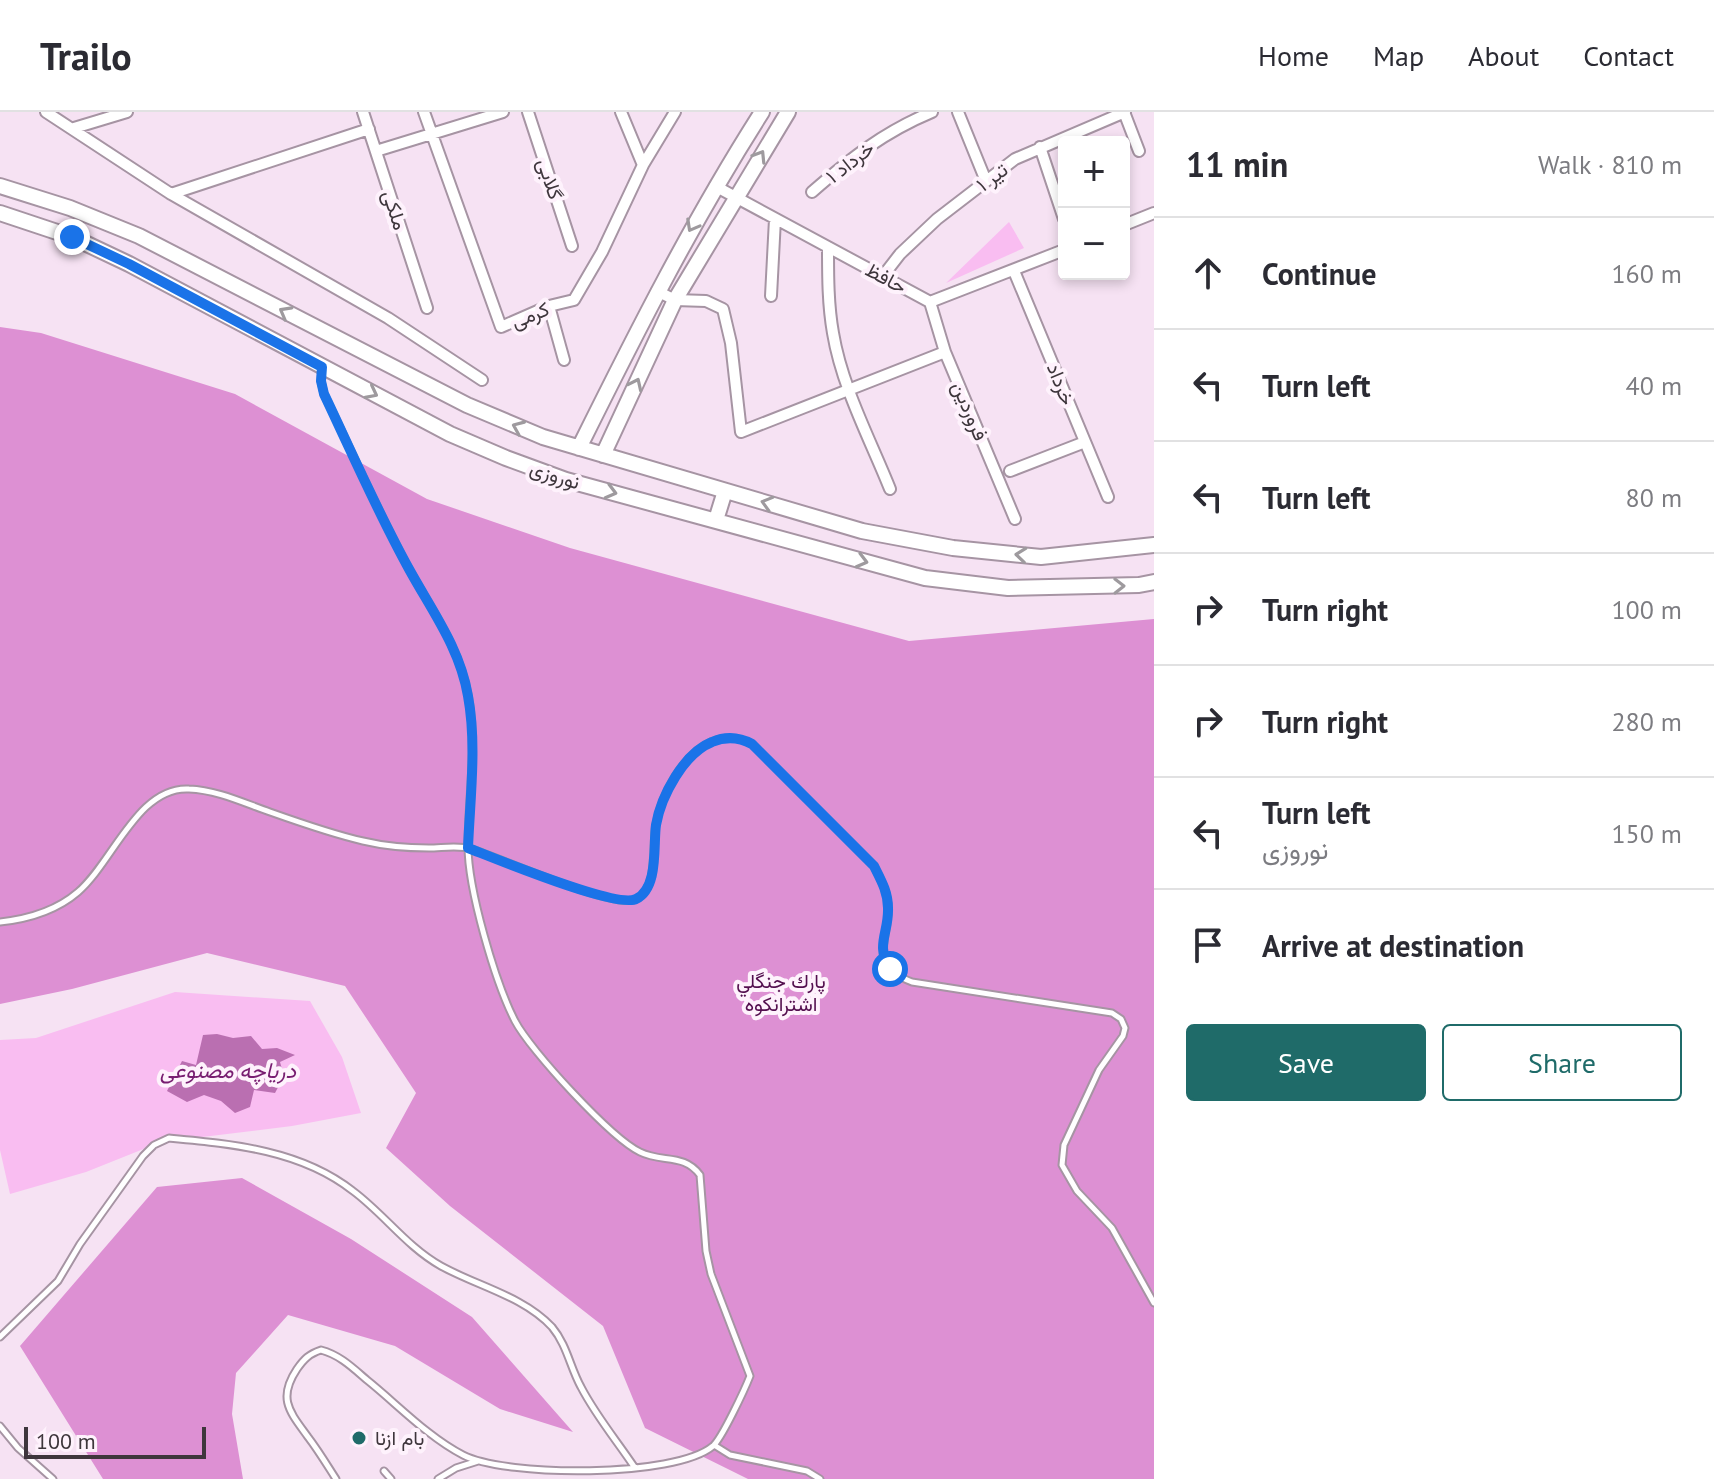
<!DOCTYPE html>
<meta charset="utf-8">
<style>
:root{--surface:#fff;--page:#f7f7f7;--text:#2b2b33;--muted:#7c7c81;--line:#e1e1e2;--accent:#1f6b69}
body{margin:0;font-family:"PT Sans",Vazirmatn,sans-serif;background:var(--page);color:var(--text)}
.controls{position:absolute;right:24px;top:24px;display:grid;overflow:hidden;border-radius:8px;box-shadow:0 4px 12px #0003}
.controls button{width:72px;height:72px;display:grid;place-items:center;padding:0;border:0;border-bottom:2px solid var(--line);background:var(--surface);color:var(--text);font:40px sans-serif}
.scale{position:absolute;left:24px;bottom:20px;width:182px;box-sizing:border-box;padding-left:8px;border:4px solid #3e363c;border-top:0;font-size:22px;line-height:28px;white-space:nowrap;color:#3e363c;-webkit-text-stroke:6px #fef2fc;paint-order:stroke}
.stop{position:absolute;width:24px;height:24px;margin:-18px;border:6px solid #1a73e8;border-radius:50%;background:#fff}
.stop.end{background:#1a73e8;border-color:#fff;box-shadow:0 2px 8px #0008}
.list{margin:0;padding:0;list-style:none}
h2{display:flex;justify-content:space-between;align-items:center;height:104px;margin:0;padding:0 32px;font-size:34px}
h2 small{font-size:26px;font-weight:400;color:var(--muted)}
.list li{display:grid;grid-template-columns:52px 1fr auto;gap:24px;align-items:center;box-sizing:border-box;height:112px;padding:0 32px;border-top:2px solid var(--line)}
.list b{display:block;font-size:30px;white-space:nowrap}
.list p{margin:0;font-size:26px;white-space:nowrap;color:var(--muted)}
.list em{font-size:26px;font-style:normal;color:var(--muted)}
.actions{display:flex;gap:16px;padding:24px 32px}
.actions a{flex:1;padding:18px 0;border:2px solid var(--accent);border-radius:8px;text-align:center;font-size:28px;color:var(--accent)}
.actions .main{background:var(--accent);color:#fff}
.icon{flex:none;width:44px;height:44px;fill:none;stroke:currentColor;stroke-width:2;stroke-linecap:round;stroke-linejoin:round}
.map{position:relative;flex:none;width:1154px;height:1367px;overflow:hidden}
header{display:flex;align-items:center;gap:48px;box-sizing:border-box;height:112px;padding:0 40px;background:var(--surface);border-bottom:2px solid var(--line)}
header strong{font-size:38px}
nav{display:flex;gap:44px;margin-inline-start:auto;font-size:28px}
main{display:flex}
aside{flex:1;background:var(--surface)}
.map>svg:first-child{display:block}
</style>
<header>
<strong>Trailo</strong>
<nav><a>Home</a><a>Map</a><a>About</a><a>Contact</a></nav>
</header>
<main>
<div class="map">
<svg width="1154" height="1367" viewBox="0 0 1154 1367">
<rect width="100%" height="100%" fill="#f6e2f3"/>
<!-- green -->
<path fill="#f9bdf1" d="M1009 110 1024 136 946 171Z
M175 880 310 889 342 945 361 1001 292 1014 161 1030 86 1060 10 1082 0 1038V928L36 926Z"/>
<!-- forest -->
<path fill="#dd90d3" d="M0 215 41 221 235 282 427 387 570 436 909 529 1154 507V1367H748L645 1316 603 1214 450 1094 386 1036 416 981 345 874 207 841 72 877 0 892Z
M242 1066 351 1127 472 1205 573 1320 500 1297 395 1234 288 1203 236 1261 232 1302 243 1367H103L20 1234 157 1075Z"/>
<!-- water -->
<path fill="#ba6fb1" d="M217 922 233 926 251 924 262 937 277 936 295 943 280 950 284 964 275 981 254 978 250 995 235 1001 221 989 204 983 187 990 167 979 182 949 196 953 203 923Z"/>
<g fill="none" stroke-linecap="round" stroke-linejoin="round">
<!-- lane casing -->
<g stroke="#a694a3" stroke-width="9">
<path id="lane" d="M322 256 321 269 324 282C352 340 378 400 409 457 432 498 459 535 468 582 478 632 468 684 468 734 468 777 495 870 515 909 530 938 611 1026 640 1040 662 1051 684 1041 700 1063L706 1139 711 1162 750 1264C745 1277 722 1326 713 1334 675 1366 506 1365 463 1343 428 1325 397 1292 367 1268 353 1256 340 1243 321 1238 309 1242 304 1247 297 1257 277 1287 290 1300 308 1325 318 1338 327 1353 336 1367
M0 810C28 807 56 799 78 780 113 750 138 674 189 677 217 678 244 691 270 700 301 711 332 722 363 729 384 734 407 736 429 736 442 736 459 733 472 737 500 746 610 795 633 788 643 786 648 776 651 766 655 748 653 730 656 712 664 670 703 606 752 632L874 754C881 768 888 780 888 796 889 830 866 853 912 870L1112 901 1121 907 1125 916 1123 924 1099 958 1064 1033 1062 1053 1077 1079 1112 1116 1154 1191
M0 1225 58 1169 80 1132 143 1044 154 1033 169 1026C233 1032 301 1038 353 1079 384 1102 407 1135 441 1154 477 1174 523 1184 552 1215 567 1233 570 1255 581 1275 596 1304 617 1329 635 1356
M0 1314 18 1336 53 1367
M714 1333 730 1343 807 1359 820 1367
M384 1359 391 1367
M438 1367 456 1356 478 1349"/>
</g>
<!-- street casing -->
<g stroke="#a694a3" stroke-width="14">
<path id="street" d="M46 0 171 82 388 206 482 268
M363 0 427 196
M424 0 501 215 549 194 574 188 602 140 643 53 675 0
M528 0 572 134
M621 0 643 53
M958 0 986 69
M1124 0 1139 39
M74 16 127 0
M1040 35 1064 107
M376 39 503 0
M715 74 930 190 1064 138
M812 80C851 46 884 20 932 0
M171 82 369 17
M1124 113 1154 101
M828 135C828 164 828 193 833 221 842 275 870 327 890 377
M1014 159 1108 385
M883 164 900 142 937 107 1015 47 1125 0
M657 179 675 188 706 189 723 197 731 231 741 320 945 240
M771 184 775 107
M930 190 945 240 1015 407
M549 194 564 248
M1010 359 1085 330"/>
</g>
<!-- secondary casing -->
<g stroke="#a694a3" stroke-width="18">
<path id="secondary" d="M0 74 70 96 139 124 467 293 543 325 862 419 953 436 1041 445 1154 433
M0 101 72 125 129 152 450 322 506 346 566 368 925 466 1008 476 1139 473 1154 470
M579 336C636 221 693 108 762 0
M603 343 675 188 788 0
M716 408 725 379"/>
</g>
<!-- lane -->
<use href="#lane" stroke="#fff" stroke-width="5"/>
<!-- street -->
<use href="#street" stroke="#fff" stroke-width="10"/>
<!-- secondary -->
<use href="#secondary" stroke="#fff" stroke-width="14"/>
</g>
<!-- one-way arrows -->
<defs><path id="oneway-chevron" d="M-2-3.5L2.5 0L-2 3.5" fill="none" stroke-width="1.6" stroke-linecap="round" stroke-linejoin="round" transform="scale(2)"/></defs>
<g stroke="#9e9a9e">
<use href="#oneway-chevron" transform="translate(760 44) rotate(-58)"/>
<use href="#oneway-chevron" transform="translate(692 114) rotate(119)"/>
<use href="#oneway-chevron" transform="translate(285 200) rotate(-151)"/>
<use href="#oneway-chevron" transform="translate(636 272) rotate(-65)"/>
<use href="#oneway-chevron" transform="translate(372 281) rotate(27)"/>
<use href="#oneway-chevron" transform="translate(518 315) rotate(-157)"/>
<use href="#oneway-chevron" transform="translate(611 380) rotate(15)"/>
<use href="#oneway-chevron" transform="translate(767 391) rotate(-164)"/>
<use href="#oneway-chevron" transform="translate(1021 443) rotate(-174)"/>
<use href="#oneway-chevron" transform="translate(862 449) rotate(15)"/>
<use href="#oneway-chevron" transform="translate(1119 474) rotate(-1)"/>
</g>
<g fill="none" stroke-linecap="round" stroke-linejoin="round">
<!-- route -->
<path stroke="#1a73e8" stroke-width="10" d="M72 125 129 152 322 255 321 269 324 282C352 341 378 401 409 457 432 499 460 536 468 584 477 633 470 686 468 736 494 746 617 797 636 787 659 776 653 733 656 713 661 684 684 641 712 630 726 624 739 625 752 632L874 754C881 768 888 780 888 796 889 821 875 833 890 857"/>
</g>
<!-- markers -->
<circle fill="#1f6b69" stroke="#fef2fc" stroke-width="3" cx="359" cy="1326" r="8"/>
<g text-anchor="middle" stroke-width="8" stroke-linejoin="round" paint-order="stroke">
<!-- street labels -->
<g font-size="20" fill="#3e363c" stroke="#fef2fc">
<text transform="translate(850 50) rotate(-38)" y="7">خرداد ۱</text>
<text transform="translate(992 65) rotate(-37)" y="7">تیر ۱</text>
<text transform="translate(550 67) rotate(72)" y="7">گلابی</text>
<text transform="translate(395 98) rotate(72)" y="7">ملکی</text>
<text transform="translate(886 166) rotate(28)" y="7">حافظ</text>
<text transform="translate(530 203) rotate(-22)" y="7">کرمی</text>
<text transform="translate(1061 272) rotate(68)" y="7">خرداد</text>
<text transform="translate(970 299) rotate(67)" y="7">فروردین</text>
<text transform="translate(555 363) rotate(18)" y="7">نوروزی</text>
</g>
<!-- park labels -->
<g font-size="20" fill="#530e4e" stroke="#fef2fc">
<text x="781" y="876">پارك جنگلي<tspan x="781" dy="23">اشترانكوه</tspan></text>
</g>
<!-- poi labels -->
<g font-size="20" fill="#3e363c" stroke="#fef2fc" text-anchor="start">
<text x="375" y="1333">بام ازنا</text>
</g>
<!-- water labels -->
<g font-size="22" font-style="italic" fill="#781e71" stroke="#fef2fc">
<text x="228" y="966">دریاچه مصنوعی</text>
</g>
</g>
</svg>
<div class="controls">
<button>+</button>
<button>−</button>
</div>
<div class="scale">100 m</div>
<div class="stop" style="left:890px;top:857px"></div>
<div class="stop end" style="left:72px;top:125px"></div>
</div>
<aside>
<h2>11 min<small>Walk · 810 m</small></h2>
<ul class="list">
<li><svg class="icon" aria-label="ahead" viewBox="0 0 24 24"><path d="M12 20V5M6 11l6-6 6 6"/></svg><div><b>Continue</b></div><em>160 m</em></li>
<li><svg class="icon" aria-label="left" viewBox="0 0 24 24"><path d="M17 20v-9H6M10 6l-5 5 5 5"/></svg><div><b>Turn left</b></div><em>40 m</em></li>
<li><svg class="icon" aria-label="left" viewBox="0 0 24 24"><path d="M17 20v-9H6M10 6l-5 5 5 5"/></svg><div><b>Turn left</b></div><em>80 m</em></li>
<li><svg class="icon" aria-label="right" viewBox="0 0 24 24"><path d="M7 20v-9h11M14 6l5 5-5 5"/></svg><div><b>Turn right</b></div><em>100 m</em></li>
<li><svg class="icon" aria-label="right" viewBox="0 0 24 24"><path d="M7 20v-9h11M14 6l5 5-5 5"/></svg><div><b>Turn right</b></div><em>280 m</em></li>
<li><svg class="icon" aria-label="left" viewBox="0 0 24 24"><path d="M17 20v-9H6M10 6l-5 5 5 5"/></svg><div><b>Turn left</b><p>نوروزی</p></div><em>150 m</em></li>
<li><svg class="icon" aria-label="arrive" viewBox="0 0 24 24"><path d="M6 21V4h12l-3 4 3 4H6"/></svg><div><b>Arrive at destination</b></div></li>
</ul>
<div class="actions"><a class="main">Save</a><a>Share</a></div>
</aside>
</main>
